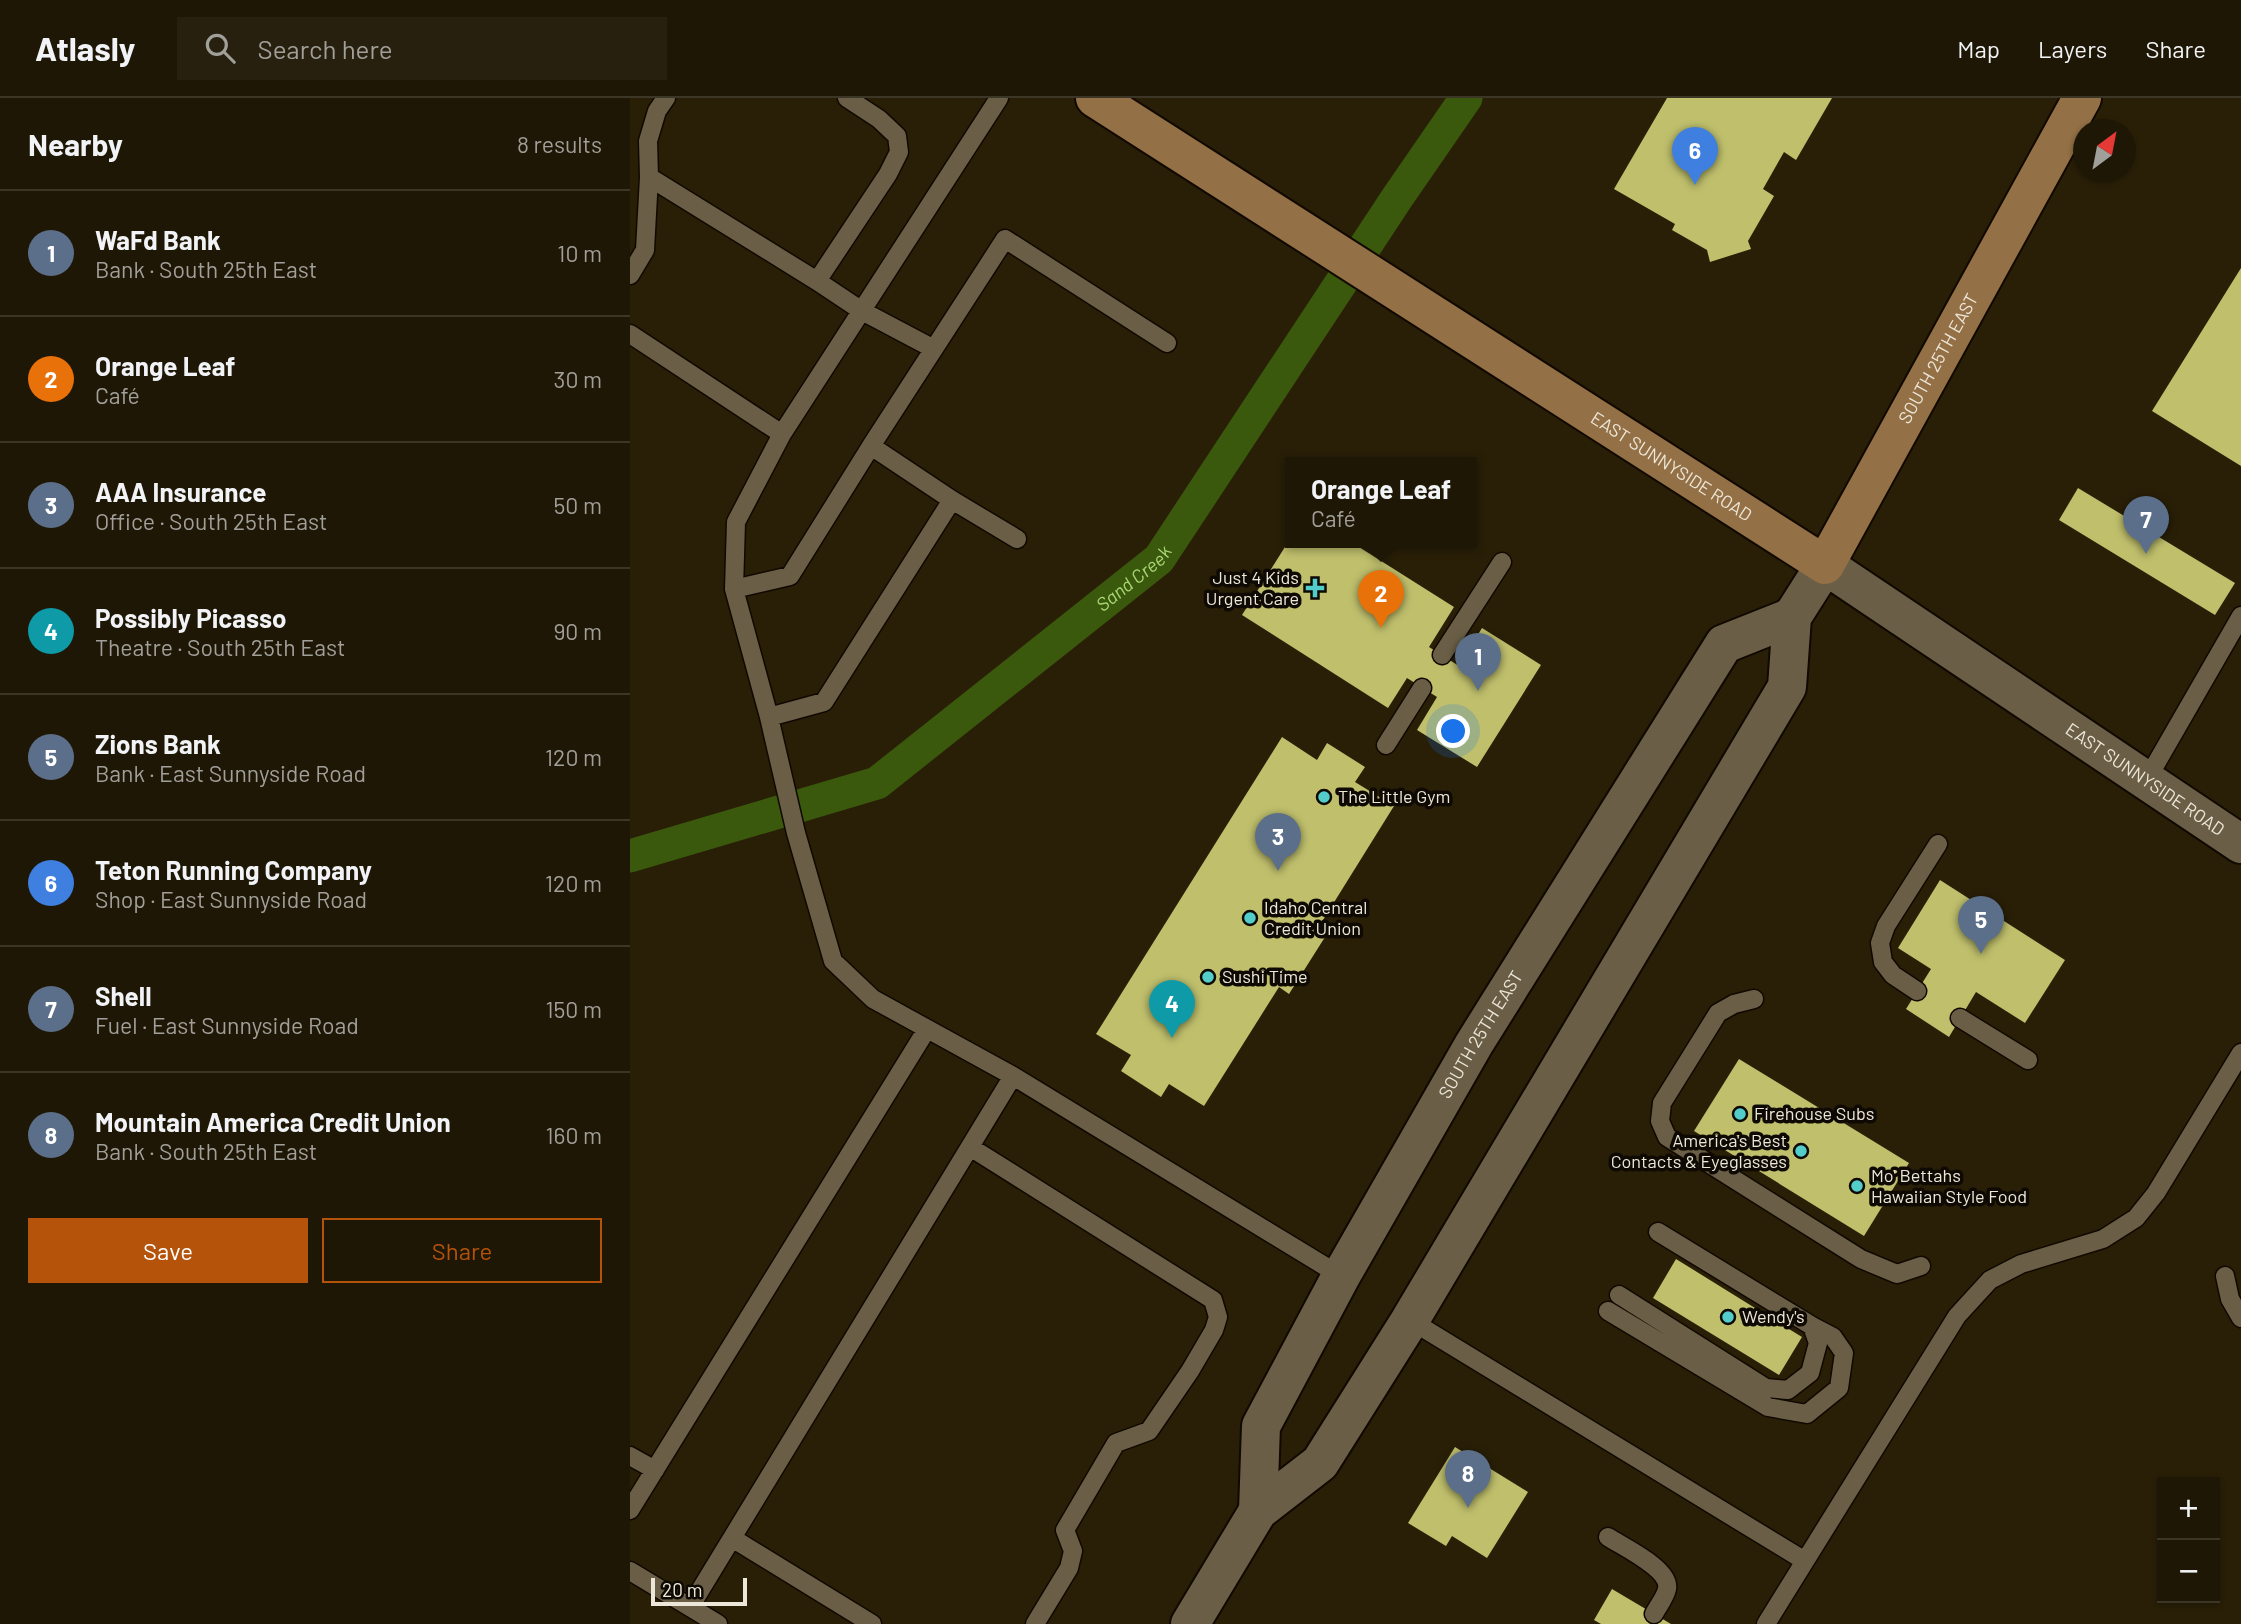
<!DOCTYPE html>
<meta charset="utf-8">
<style>
:root{--surface:#1f1705;--page:#27200f;--text:#f1f3f6;--muted:#a19f9a;--line:#3c3627;--accent:#b45309}
body{margin:0;font-family:Barlow,sans-serif;background:var(--page);color:var(--text)}
.controls{position:absolute;right:21px;bottom:21px;display:grid;overflow:hidden;border-radius:0px;box-shadow:0 2px 5px #0004}
.controls button{width:63px;height:63px;display:grid;place-items:center;padding:0;border:0;border-bottom:2px solid var(--line);background:var(--surface);color:var(--text);font:35px sans-serif}
.compass{position:absolute;left:1443px;top:21px;width:63px;height:63px;border-radius:50%;background:var(--surface);box-shadow:0 2px 5px #0004;rotate:32deg}
.scale{position:absolute;left:21px;bottom:18px;width:96px;box-sizing:border-box;padding-left:7px;border:4px solid #ede7d9;border-top:0;font-size:19px;line-height:24px;white-space:nowrap;color:#ede7d9;-webkit-text-stroke:5px #0e0a03;paint-order:stroke}
.you{position:absolute;left:824px;top:634px;width:24px;height:24px;margin:-18px;border:5px solid #fff;border-radius:50%;background:#1a73e8;box-shadow:0 0 0 10px #1a73e833}
.badge{display:grid;place-items:center;width:46px;height:46px;border-radius:50%;background:var(--accent);color:#fff;font-size:23px;font-weight:700}
.pin{position:absolute;translate:-50% -58px;filter:drop-shadow(0 2px 4px #0008)}
.pin::after{content:'';position:absolute;top:37px;width:24px;height:21px;background:inherit;clip-path:polygon(0 0,100% 0,50% 100%)}
.popup{position:absolute;left:655px;top:359px;width:192px;height:91px;box-sizing:border-box;display:grid;place-content:center;border-radius:0px;background:var(--surface);filter:drop-shadow(0 2px 5px #0005);font-size:23px;white-space:nowrap;color:var(--muted)}
.popup b{font-size:26px;color:var(--text)}
.popup::after{content:'';position:absolute;left:50%;top:100%;margin-left:-14px;border:14px solid transparent;border-top-color:var(--surface)}
.list{margin:0;padding:0;list-style:none}
h2{display:flex;justify-content:space-between;align-items:center;height:91px;margin:0;padding:0 28px;font-size:30px}
h2 small{font-size:23px;font-weight:400;color:var(--muted)}
.list li{display:grid;grid-template-columns:46px 1fr auto;gap:21px;align-items:center;box-sizing:border-box;height:126px;padding:0 28px;border-top:2px solid var(--line)}
.list b{display:block;font-size:26px;white-space:nowrap}
.list p{margin:0;font-size:23px;white-space:nowrap;color:var(--muted)}
.list em{font-size:23px;font-style:normal;color:var(--muted)}
.actions{display:flex;gap:14px;padding:21px 28px}
.actions a{flex:1;padding:16px 0;border:2px solid var(--accent);border-radius:0px;text-align:center;font-size:24px;color:var(--accent)}
.actions .main{background:var(--accent);color:#fff}
.icon{flex:none;width:38px;height:38px;fill:none;stroke:currentColor;stroke-width:2;stroke-linecap:round;stroke-linejoin:round}
.map{position:relative;flex:none;width:1611px;height:1526px;overflow:hidden}
header{display:flex;align-items:center;gap:42px;box-sizing:border-box;height:98px;padding:0 35px;background:var(--surface);border-bottom:2px solid var(--line)}
header strong{font-size:33px}
nav{display:flex;gap:38px;margin-inline-start:auto;font-size:24px}
.search{width:490px;height:63px;background:var(--page);display:flex;align-items:center;gap:18px;box-sizing:border-box;padding:0 24px;border-radius:0px;color:var(--muted);font-size:26px}
main{display:flex}
aside{flex:1;background:var(--surface)}
.map>svg:first-child{display:block}
</style>
<header>
<strong>Atlasly</strong>
<div class="search"><svg class="icon" aria-label="search" viewBox="0 0 24 24"><circle cx="10" cy="10" r="6"/><path d="M15 15l6 6"/></svg>Search here</div>
<nav><a>Map</a><a>Layers</a><a>Share</a></nav>
</header>
<main>
<aside>
<h2>Nearby<small>8 results</small></h2>
<ul class="list">
<li><span class="badge" style="background:#5c6f8a">1</span><div><b>WaFd Bank</b><p>Bank · South 25th East</p></div><em>10 m</em></li>
<li><span class="badge" style="background:#e8710a">2</span><div><b>Orange Leaf</b><p>Café</p></div><em>30 m</em></li>
<li><span class="badge" style="background:#5c6f8a">3</span><div><b>AAA Insurance</b><p>Office · South 25th East</p></div><em>50 m</em></li>
<li><span class="badge" style="background:#0f9aa8">4</span><div><b>Possibly Picasso</b><p>Theatre · South 25th East</p></div><em>90 m</em></li>
<li><span class="badge" style="background:#5c6f8a">5</span><div><b>Zions Bank</b><p>Bank · East Sunnyside Road</p></div><em>120 m</em></li>
<li><span class="badge" style="background:#3f7fe0">6</span><div><b>Teton Running Company</b><p>Shop · East Sunnyside Road</p></div><em>120 m</em></li>
<li><span class="badge" style="background:#5c6f8a">7</span><div><b>Shell</b><p>Fuel · East Sunnyside Road</p></div><em>150 m</em></li>
<li><span class="badge" style="background:#5c6f8a">8</span><div><b>Mountain America Credit Union</b><p>Bank · South 25th East</p></div><em>160 m</em></li>
</ul>
<div class="actions"><a class="main">Save</a><a>Share</a></div>
</aside>
<div class="map">
<svg width="1611" height="1526" viewBox="0 0 1611 1526">
<rect width="100%" height="100%" fill="#291f07"/>
<g fill="none" stroke-linecap="round" stroke-linejoin="round">
<!-- canal -->
<path stroke="#3b590d" stroke-width="33" id="s1" d="M0 758 247 685 529 461 767 100 836 0"/>
</g>
<!-- building -->
<path fill="#bfbf6c" d="M1037 0H1202L1166 62 1154 54 1133 91 1144 98 1118 143 1121 151 1080 164 1077 152 1042 132 1045 126 984 91Z
M1611 170V368L1522 313Z
M1448 390 1605 485 1585 517 1429 422Z
M660 441V444H721L824 509 799 549 829 568 852 530 911 567 847 669 787 632 807 599 777 580 758 610 612 517Z
M652 639 687 662 697 645 735 669 725 684 764 708 693 822 702 828 659 896 649 889 574 1008 539 986 531 999 491 973 501 957 466 936Z
M1310 782 1435 862 1395 925 1346 894 1319 939 1276 911 1301 871 1268 850Z
M1109 961 1279 1065 1234 1138 1064 1033Z
M1046 1161 1172 1239 1149 1277 1023 1200Z
M825 1349 898 1394 857 1460 822 1438 816 1448 778 1425Z
M982 1491 1041 1526H971L964 1522Z"/>
<g fill="none" stroke-linecap="round" stroke-linejoin="round">
<!-- lane casing -->
<g stroke="#110900" stroke-width="21">
<path id="lane" d="M19 79 187 183 232 213 304 251
M0 177 15 152 19 79 18 43 27 13 36 0
M187 183 258 76 269 54 267 38 249 21 217 0
M0 236 152 336 106 424 104 491 139 619 166 735 203 863 243 901 383 978 711 1178
M152 336 369 0
M241 348 375 141 537 245
M104 491 160 478 241 348 322 402 387 441
M812 557 872 464
M139 619 194 604 322 402
M756 647 792 590
M1516 683 1611 518
M1287 893 1263 877 1253 864 1250 845 1256 828 1308 746
M1124 901 1104 906 1088 915 1032 1005 1030 1023 1037 1039 1231 1161 1267 1176 1291 1168
M1330 920 1398 962
M340 1049 583 1202 588 1219 584 1232 560 1273 519 1333 486 1345 435 1432 443 1453 439 1470 405 1526
M1595 1178 1600 1201 1611 1220
M989 1197 1136 1290 1158 1292 1180 1275 1188 1245 1182 1228 1028 1134
M978 1213 1138 1309 1177 1316 1209 1290 1214 1255 1203 1239 1182 1228
M780 1222 1175 1463
M0 1358 25 1372
M0 1412 297 931
M978 1439C993 1449 1041 1471 1037 1491 1035 1500 1028 1508 1024 1516
M102 1440 242 1526
M0 1473 88 1526
M60 1509 383 978
M1136 1526 1327 1218 1360 1182 1391 1166 1473 1141 1506 1120 1526 1095 1611 955"/>
</g>
<!-- secondary casing -->
<g stroke="#110900" stroke-width="42">
<g id="secondary">
<path id="s2" d="M628 1413 631 1328 711 1178 844 946 1094 546 1162 519"/>
<path id="s3" d="M560 1526 628 1413 690 1365 780 1222 1157 589 1162 519 1195 467 1611 746"/>
</g>
</g>
<!-- primary casing -->
<g stroke="#110900" stroke-width="42">
<g id="primary">
<path id="s4" d="M465 0 1195 467 1452 0"/>
</g>
</g>
<!-- lane -->
<use href="#lane" stroke="#6a5f46" stroke-width="18"/>
<!-- secondary -->
<use href="#secondary" stroke="#6a5f46" stroke-width="38"/>
<!-- primary -->
<use href="#primary" stroke="#937045" stroke-width="38"/>
</g>
<!-- markers -->
<g fill="#53cdca" stroke="#0e0a03" stroke-width="2.5">
<path d="M681.5 479.5h7v7h7v7h-7v7h-7v-7h-7v-7h7z"/>
<circle cx="694" cy="699" r="7"/>
<circle cx="620" cy="820" r="7"/>
<circle cx="578" cy="879" r="7"/>
<circle cx="1110" cy="1016" r="7"/>
<circle cx="1171" cy="1053" r="7"/>
<circle cx="1227" cy="1088" r="7"/>
<circle cx="1098" cy="1219" r="7"/>
</g>
<g text-anchor="middle" stroke-width="7" stroke-linejoin="round" paint-order="stroke">
<!-- street labels -->
<g font-size="18" fill="#ede7d9" stroke="#0e0a03">
<text dy="6" stroke="none"><textPath href="#s4" startOffset="1102">SOUTH 25TH EAST</textPath></text>
<text dy="6" stroke="none"><textPath href="#s4" startOffset="684">EAST SUNNYSIDE ROAD</textPath></text>
<text dy="6" stroke="none"><textPath href="#s3" startOffset="1633">EAST SUNNYSIDE ROAD</textPath></text>
<text dy="6" stroke="none"><textPath href="#s2" startOffset="534">SOUTH 25TH EAST</textPath></text>
</g>
<!-- poi labels -->
<g font-size="18" fill="#ede7d9" stroke="#0e0a03" text-anchor="start">
<text x="669" y="486" text-anchor="end">Just 4 Kids<tspan x="669" dy="21">Urgent Care</tspan></text>
<text x="708" y="705">The Little Gym</text>
<text x="634" y="816">Idaho Central<tspan x="634" dy="21">Credit Union</tspan></text>
<text x="592" y="885">Sushi Time</text>
<text x="1124" y="1022">Firehouse Subs</text>
<text x="1157" y="1049" text-anchor="end">America's Best<tspan x="1157" dy="21">Contacts &amp; Eyeglasses</tspan></text>
<text x="1241" y="1084">Mo' Bettahs<tspan x="1241" dy="21">Hawaiian Style Food</tspan></text>
<text x="1112" y="1225">Wendy's</text>
</g>
<!-- water labels -->
<g font-size="19" font-style="italic" fill="#a9d776" stroke="#0e0a03">
<text dy="7" stroke="none"><textPath href="#s1" startOffset="586">Sand Creek</textPath></text>
</g>
</g>
</svg>
<div class="controls">
<button>+</button>
<button>−</button>
</div>
<svg class="compass" viewBox="-18 -18 36 36"><path d="M0-13l5 13h-10z" fill="#e53935"/><path d="M0 13l5-13h-10z" fill="#a19f9a"/></svg>
<div class="scale">20 m</div>
<div class="you"></div>
<div class="pin badge" style="left:848px;top:593px;background:#5c6f8a">1</div>
<div class="pin badge" style="left:751px;top:530px;background:#e8710a">2</div>
<div class="popup"><b>Orange Leaf</b>Café</div>
<div class="pin badge" style="left:648px;top:773px;background:#5c6f8a">3</div>
<div class="pin badge" style="left:542px;top:940px;background:#0f9aa8">4</div>
<div class="pin badge" style="left:1351px;top:856px;background:#5c6f8a">5</div>
<div class="pin badge" style="left:1065px;top:87px;background:#3f7fe0">6</div>
<div class="pin badge" style="left:1516px;top:456px;background:#5c6f8a">7</div>
<div class="pin badge" style="left:838px;top:1410px;background:#5c6f8a">8</div>
</div>
</main>
